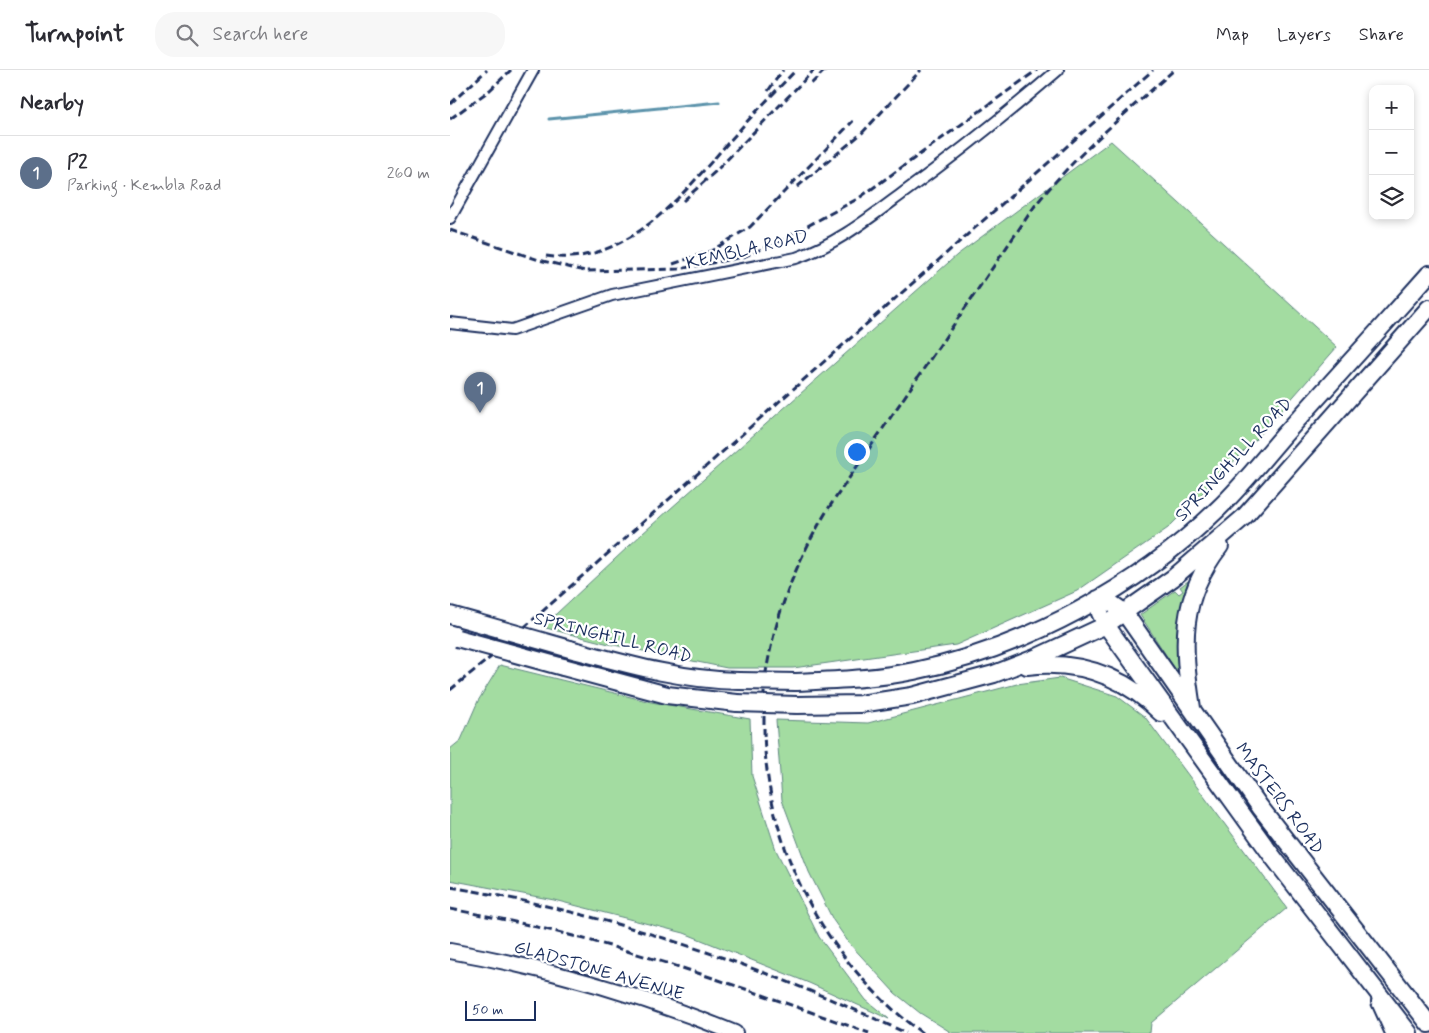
<!DOCTYPE html>
<meta charset="utf-8">
<style>
:root{--surface:#fff;--page:#f7f7f7;--text:#2b2b33;--muted:#7c7c81;--line:#e1e1e2;--accent:#d1495b}
body{margin:0;font-family:Mynerve,sans-serif;background:var(--page);color:var(--text)}
.controls{position:absolute;right:15px;top:15px;display:grid;overflow:hidden;border-radius:10px;box-shadow:0 2px 8px #0003}
.controls button{width:45px;height:45px;display:grid;place-items:center;padding:0;border:0;border-bottom:1px solid var(--line);background:var(--surface);color:var(--text);font:25px sans-serif}
.scale{position:absolute;left:15px;bottom:12px;width:71px;box-sizing:border-box;padding-left:5px;border:2px solid #1b2f5e;border-top:0;font-size:14px;line-height:18px;white-space:nowrap;color:#1b2f5e;-webkit-text-stroke:4px #fff;paint-order:stroke}
.you{position:absolute;left:406px;top:381px;width:18px;height:18px;margin:-12px;border:4px solid #fff;border-radius:50%;background:#1a73e8;box-shadow:0 0 0 8px #1a73e833}
.badge{display:grid;place-items:center;width:32px;height:32px;border-radius:50%;background:var(--accent);color:#fff;font-size:16px;font-weight:700}
.pin{position:absolute;translate:-50% -41px;filter:drop-shadow(0 1px 2px #0008)}
.pin::after{content:'';position:absolute;top:26px;width:18px;height:15px;background:inherit;clip-path:polygon(0 0,100% 0,50% 100%)}
.list{margin:0;padding:0;list-style:none}
h2{display:flex;justify-content:space-between;align-items:center;height:65px;margin:0;padding:0 20px;font-size:21px}
h2 small{font-size:16px;font-weight:400;color:var(--muted)}
.list li{display:grid;grid-template-columns:32px 1fr auto;gap:15px;align-items:center;box-sizing:border-box;height:75px;padding:0 20px;border-top:1px solid var(--line)}
.list b{display:block;font-size:19px;white-space:nowrap}
.list p{margin:0;font-size:16px;white-space:nowrap;color:var(--muted)}
.list em{font-size:16px;font-style:normal;color:var(--muted)}
.icon{flex:none;width:28px;height:28px;fill:none;stroke:currentColor;stroke-width:2;stroke-linecap:round;stroke-linejoin:round}
.map{position:relative;flex:none;width:979px;height:963px;overflow:hidden}
header{display:flex;align-items:center;gap:30px;box-sizing:border-box;height:70px;padding:0 25px;background:var(--surface);border-bottom:1px solid var(--line)}
header strong{font-size:24px}
nav{display:flex;gap:28px;margin-inline-start:auto;font-size:18px}
.search{width:350px;height:45px;background:var(--page);display:flex;align-items:center;gap:12px;box-sizing:border-box;padding:0 18px;border-radius:20px;color:var(--muted);font-size:19px}
main{display:flex}
aside{flex:1;background:var(--surface)}
.map>svg:first-child{display:block}
</style>
<header>
<strong>Turnpoint</strong>
<div class="search"><svg class="icon" aria-label="search" viewBox="0 0 24 24"><circle cx="10" cy="10" r="6"/><path d="M15 15l6 6"/></svg>Search here</div>
<nav><a>Map</a><a>Layers</a><a>Share</a></nav>
</header>
<main>
<aside>
<h2>Nearby<small></small></h2>
<ul class="list">
<li><span class="badge" style="background:#5c6f8a">1</span><div><b>P2</b><p>Parking · Kembla Road</p></div><em>260 m</em></li>
</ul>
</aside>
<div class="map">
<svg width="979" height="963" viewBox="0 0 979 963">
<rect width="100%" height="100%" fill="#fff"/>
<filter id="ink" filterUnits="userSpaceOnUse"><feTurbulence type="fractalNoise" baseFrequency=".02" numOctaves="2"/><feDisplacementMap in="SourceGraphic" scale="10" xChannelSelector="R" yChannelSelector="G"/><feConvolveMatrix kernelMatrix="1 2 1 2 8 2 1 2 1" color-interpolation-filters="sRGB"/></filter>
<g filter="url(#ink)">
<!-- green -->
<path fill="#a3dca1" stroke="#5f8680" d="M661 71 887 277 808 367 718 458 627 521 506 575 343 598H277L159 574 92 557 193 463 507 185Z
M738 511 728 552 729 605 690 545 725 520 729 524 733 521 730 517Z
M50 595 201 632 300 649 302 706 326 780 369 867 416 930 439 949 359 913 234 863 104 830 0 810V679L11 670 28 631Z
M610 608 667 626 695 647 837 838 701 953 700 963H502L470 943 445 923 399 873 383 850 359 802 332 730 326 650 418 653 567 614Z"/>
<g fill="none" stroke-linecap="round" stroke-linejoin="round">
<!-- stream -->
<path stroke="#5b93ab" stroke-width="3" d="M99 49 269 32"/>
<!-- street casing -->
<g stroke="#1b2f5e" stroke-width="14">
<path id="street" d="M0 148 83 0
M0 253 62 260 162 225 346 188C387 174 418 149 453 123 507 84 558 43 608 0"/>
</g>
<!-- secondary casing -->
<g stroke="#1b2f5e" stroke-width="18">
<path id="secondary" d="M0 881C97 898 194 926 285 963
M929 932 943 963"/>
</g>
<!-- primary casing -->
<g stroke="#1b2f5e" stroke-width="20">
<path id="primary" d="M650 528 661 533 674 542 810 737 979 954
M648 529 650 543 656 555 823 787 959 963
M0 545 25 552
M120 579C176 594 231 610 289 611
M577 596C629 590 674 606 711 643
M113 597 217 625 287 633
M346 612C385 610 425 609 464 601 576 578 687 518 769 438 792 416 813 389 834 365 883 311 931 258 979 204
M347 635 410 634 462 626 544 604 585 588 656 555 723 508 794 447 979 238
M742 638C732 575 729 529 770 476"/>
</g>
<!-- street -->
<use href="#street" stroke="#fff" stroke-width="10"/>
<!-- secondary -->
<use href="#secondary" stroke="#fff" stroke-width="14"/>
<!-- primary -->
<use href="#primary" stroke="#fff" stroke-width="16"/>
<!-- rail -->
<path stroke="#1b2f5e" stroke-width="3" stroke-dasharray="8 4" stroke-linecap="butt" d="M361 14 375 0
M318 21 333 0
M0 34 37 0
M0 49 40 20 61 0
M347 117 412 63 471 0
M233 131 267 100 364 0
M0 160 89 190 135 201 229 199 293 187 328 172 409 128 587 0
M96 186C180 198 236 119 286 64 305 42 326 21 346 0
M223 194 261 181 300 157 403 51
M0 620 41 587 703 0
M0 817C159 843 311 895 456 963
M0 839C148 865 278 912 419 963
M472 963C373 890 313 774 314 650 314 633 313 614 317 597 327 540 348 488 378 439L584 137C625 85 675 44 724 0"/>
<!-- primary-bridge casing -->
<g stroke="#1b2f5e" stroke-width="20" stroke-linecap="butt">
<path id="primary-bridge" d="M25 552 120 579
M7 568 113 597
M289 611 346 612
M287 633 347 635"/>
</g>
<!-- primary-bridge -->
<use href="#primary-bridge" stroke="#fff" stroke-width="16"/>
</g>
</g>
<g text-anchor="middle" stroke-width="4.5" stroke-linejoin="round" paint-order="stroke">
<!-- street labels -->
<g font-size="18" fill="#1b2f5e" stroke="#fff">
<text transform="translate(297 179) rotate(-13)" y="6">KEMBLA ROAD</text>
<text transform="translate(783 389) rotate(-47)" y="6">SPRINGHILL ROAD</text>
<text transform="translate(163 567) rotate(14)" y="6">SPRINGHILL ROAD</text>
<text transform="translate(830 728) rotate(53)" y="6">MASTERS ROAD</text>
<text transform="translate(149 900) rotate(16)" y="6">GLADSTONE AVENUE</text>
</g>
</g>
</svg>
<div class="controls">
<button>+</button>
<button>−</button>
<button><svg class="icon" aria-label="layers" viewBox="0 0 24 24"><path d="M12 4l9 5-9 5-9-5zM3 14l9 5 9-5"/></svg></button>
</div>
<div class="scale">50 m</div>
<div class="you"></div>
<div class="pin badge" style="left:30px;top:343px;background:#5c6f8a">1</div>
</div>
</main>
